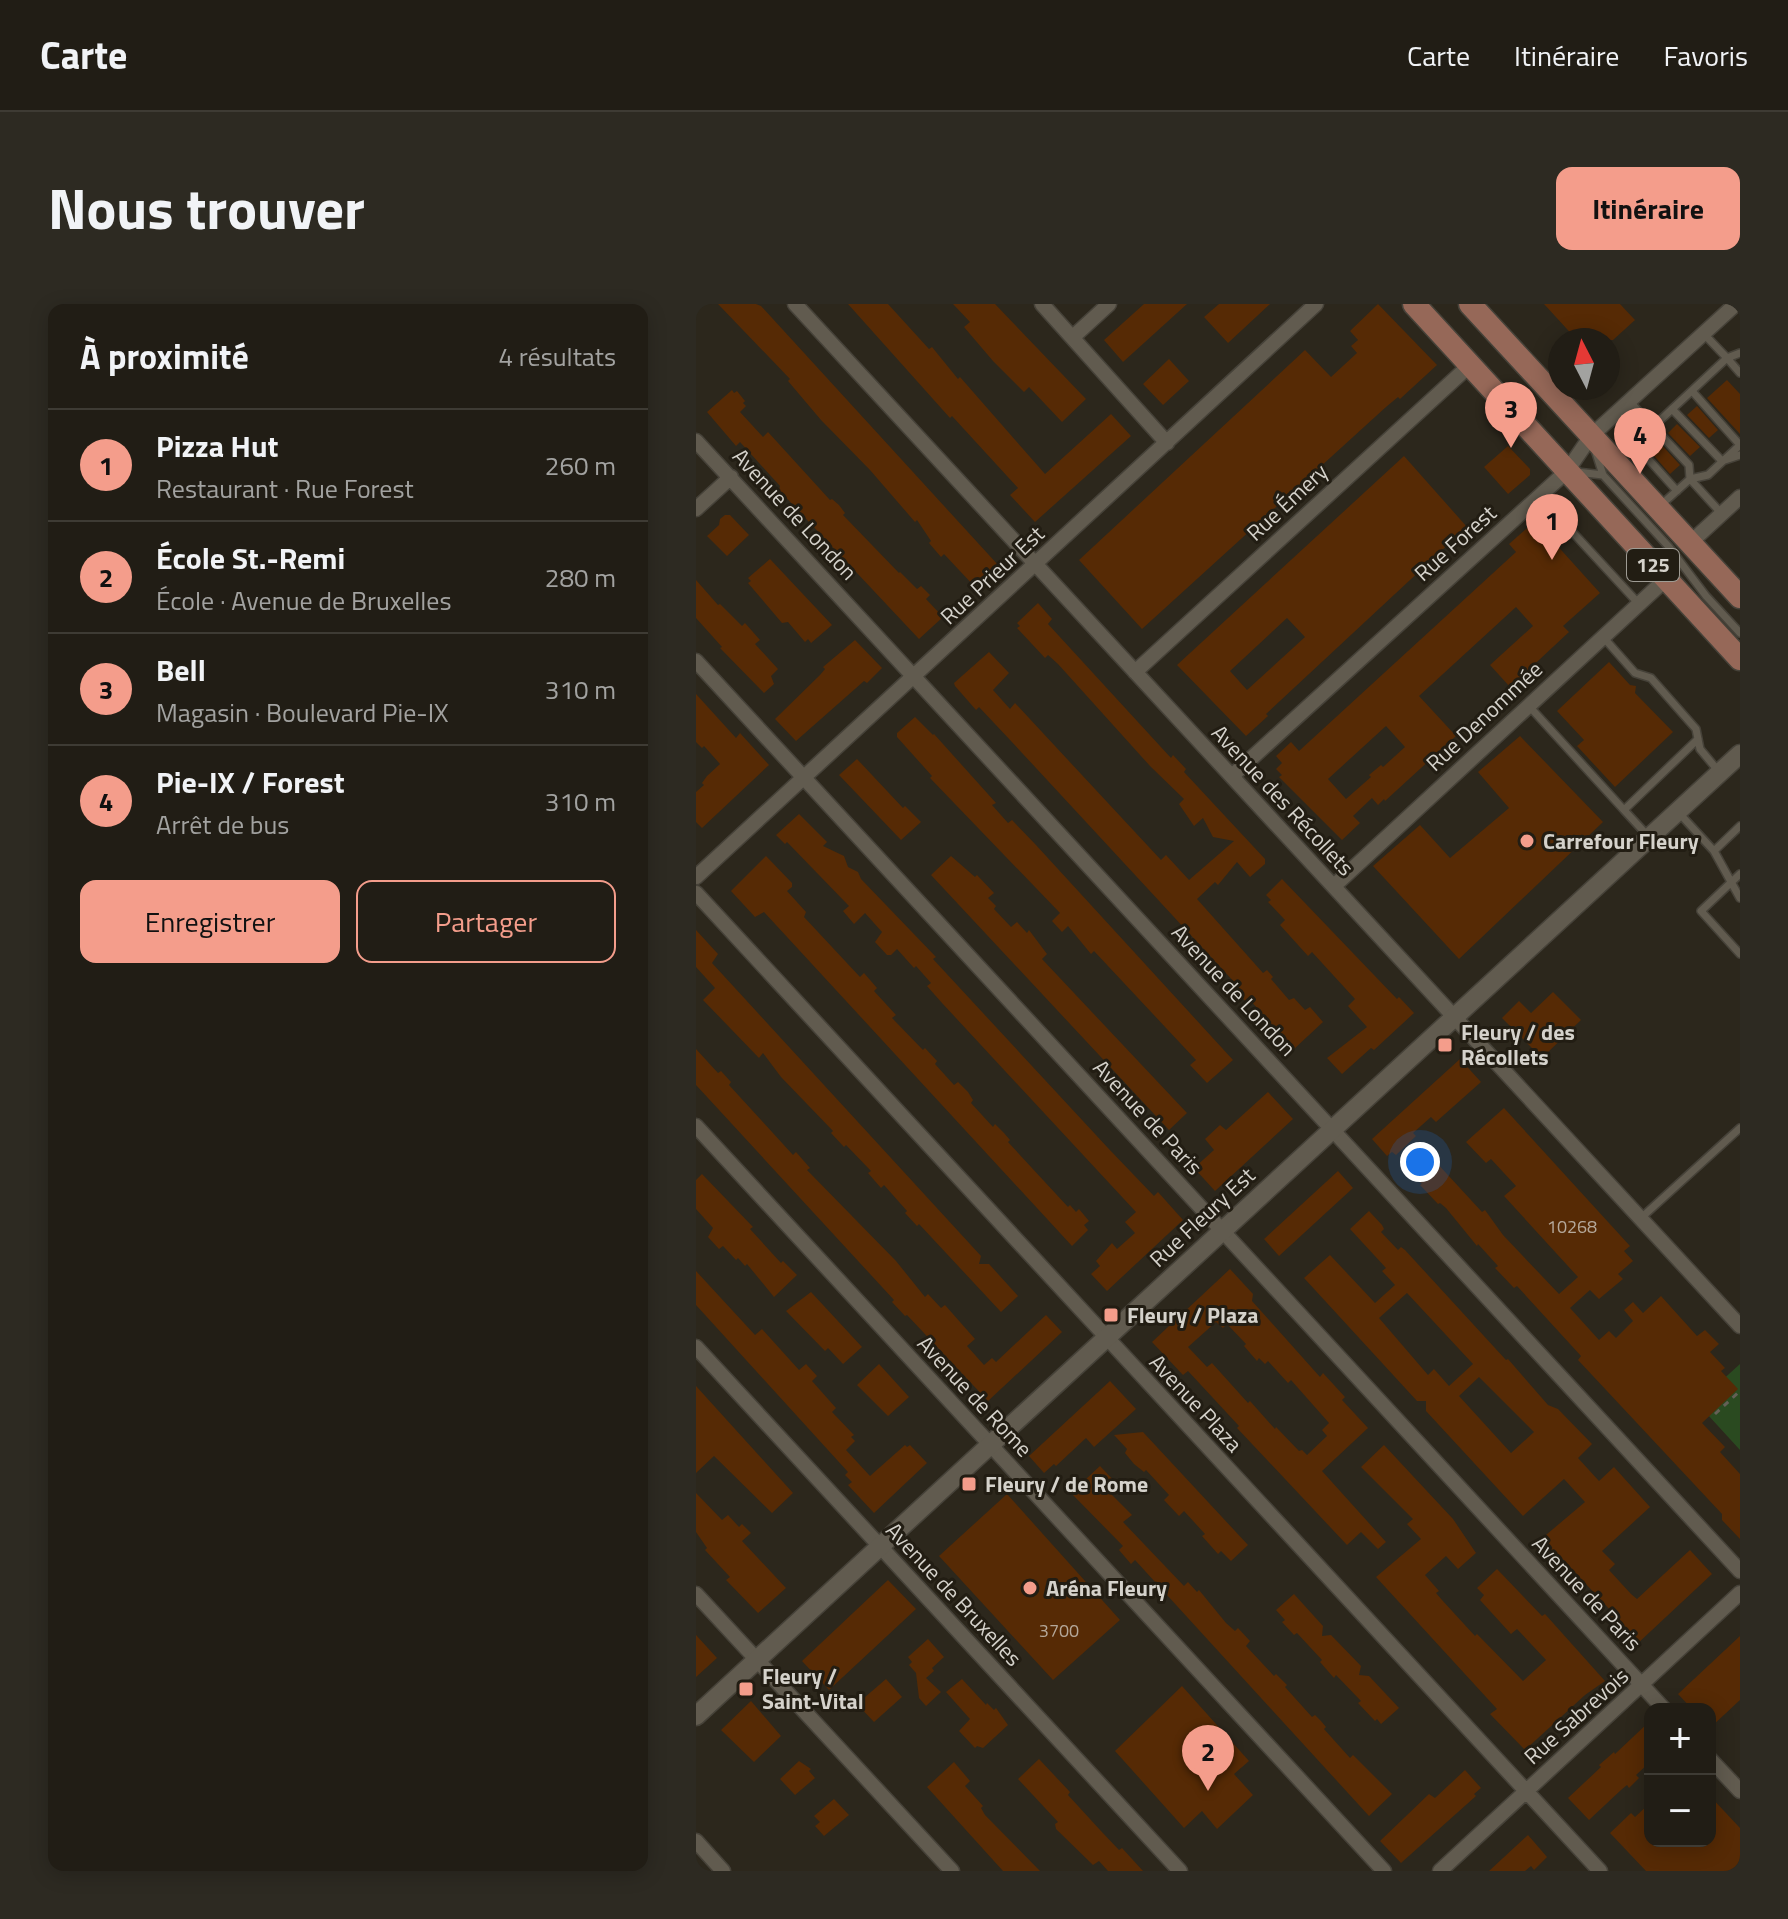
<!DOCTYPE html>
<html lang="fr">
<meta charset="utf-8">
<style>
:root{--surface:#211d15;--page:#2d2a22;--text:#f1f3f6;--muted:#a2a2a0;--line:#3e3b34;--accent:#f49d8b}
body{margin:0;font-family:"Titillium Web",sans-serif;background:var(--page);color:var(--text)}
.controls{position:absolute;right:24px;bottom:24px;display:grid;overflow:hidden;border-radius:16px;box-shadow:0 4px 20px #0003}
.controls button{width:72px;height:72px;display:grid;place-items:center;padding:0;border:0;border-bottom:2px solid var(--line);background:var(--surface);color:var(--text);font:40px sans-serif}
.compass{position:absolute;left:852px;top:24px;width:72px;height:72px;border-radius:50%;background:var(--surface);box-shadow:0 4px 20px #0003;rotate:354deg}
.you{position:absolute;left:724px;top:858px;width:28px;height:28px;margin:-20px;border:6px solid #fff;border-radius:50%;background:#1a73e8;box-shadow:0 0 0 12px #1a73e833}
.badge{display:grid;place-items:center;width:52px;height:52px;border-radius:50%;background:var(--accent);color:#111;font-size:26px;font-weight:700}
.pin{position:absolute;translate:-50% -66px;filter:drop-shadow(0 2px 4px #0008)}
.pin::after{content:'';position:absolute;top:42px;width:28px;height:24px;background:inherit;clip-path:polygon(0 0,100% 0,50% 100%)}
.list{margin:0;padding:0;list-style:none}
h2{display:flex;justify-content:space-between;align-items:center;height:104px;margin:0;padding:0 32px;font-size:34px}
h2 small{font-size:26px;font-weight:400;color:var(--muted)}
.list li{display:grid;grid-template-columns:52px 1fr auto;gap:24px;align-items:center;box-sizing:border-box;height:112px;padding:0 32px;border-top:2px solid var(--line)}
.list b{display:block;font-size:30px;white-space:nowrap}
.list p{margin:0;font-size:26px;white-space:nowrap;color:var(--muted)}
.list em{font-size:26px;font-style:normal;color:var(--muted)}
.actions{display:flex;gap:16px;padding:24px 32px}
.actions a{flex:1;padding:18px 0;border:2px solid var(--accent);border-radius:16px;text-align:center;font-size:28px;color:var(--accent)}
.actions .main{background:var(--accent);color:#111}
.map{position:relative;flex:none;width:1044px;height:1567px;overflow:hidden;border-radius:16px}
header{display:flex;align-items:center;gap:48px;box-sizing:border-box;height:112px;padding:0 40px;background:var(--surface);border-bottom:2px solid var(--line)}
header strong{font-size:38px}
nav{display:flex;gap:44px;margin-inline-start:auto;font-size:28px}
.intro{display:flex;align-items:center;justify-content:space-between;box-sizing:border-box;height:192px;padding:0 48px}
h1{margin:0;font-size:56px}
.button{padding:20px 36px;border-radius:16px;background:var(--accent);color:#111;font-size:28px;font-weight:700}
main{display:flex;gap:48px;padding:0 48px}
aside{flex:1;background:var(--surface);border-radius:16px;box-shadow:0 4px 20px #0003}
.map>svg:first-child{display:block}
</style>
<header>
<strong>Carte</strong>
<nav><a>Carte</a><a>Itinéraire</a><a>Favoris</a></nav>
</header>
<div class="intro"><h1>Nous trouver</h1><a class="button">Itinéraire</a></div>
<main>
<aside>
<h2>À proximité<small>4 résultats</small></h2>
<ul class="list">
<li><span class="badge">1</span><div><b>Pizza Hut</b><p>Restaurant · Rue Forest</p></div><em>260 m</em></li>
<li><span class="badge">2</span><div><b>École St.-Remi</b><p>École · Avenue de Bruxelles</p></div><em>280 m</em></li>
<li><span class="badge">3</span><div><b>Bell</b><p>Magasin · Boulevard Pie-IX</p></div><em>310 m</em></li>
<li><span class="badge">4</span><div><b>Pie-IX / Forest</b><p>Arrêt de bus</p></div><em>310 m</em></li>
</ul>
<div class="actions"><a class="main">Enregistrer</a><a>Partager</a></div>
</aside>
<div class="map">
<svg width="1044" height="1567" viewBox="0 0 1044 1567">
<rect width="100%" height="100%" fill="#2c271c"/>
<!-- green -->
<path fill="#2a4a20" d="M1044 1060V1146L1001 1099Z"/>
<!-- building -->
<path fill="#562a05" fill-rule="evenodd" d="M22 0H60L65 2 303 262 278 282 248 250 245 253 233 239 235 237 221 216 219 218 174 166 125 116 92 77 94 75Z
M152 0H192L233 45 236 43 262 75 264 73 349 170 415 110 435 132 339 218 314 191 322 184 256 112 254 114Z
M257 0H299L390 95 366 118 333 83 328 88 297 57 268 23 274 18Z
M448 0H491L427 58 408 36Z
M523 0H574L532 39 508 13Z
M682 0 741 61 704 95 702 93 690 103 446 325 383 256 609 46 635 73 661 49 655 42 662 36 654 27Z
M848 0H924L939 16 917 36H881Z
M473 55 493 77 467 101 447 80Z
M1031 76 1044 90V130L1011 94Z
M36 86 38 89 41 87 49 97 47 99 50 102 44 108 67 133 72 128 134 196 136 195 143 201 149 209 147 211 203 269 204 268 221 285 225 282 234 291 230 295 247 313 223 335 83 186 84 182 44 138 40 142 11 108Z
M1001 102 1022 126 1013 134 991 111Z
M981 120 1004 143 994 152 972 129Z
M962 137 984 161 974 170 953 146Z
M812 142 834 165V171L812 190 788 163Z
M708 152 771 223 570 410 572 412 550 432 481 361ZM591 314 609 333 551 386 534 367Z
M29 211H34L53 231 31 252 11 232 23 221 24 215Z
M839 217 904 289 867 322 873 328 814 383 794 361 837 322 820 303 723 392 760 432 689 497 688 495 682 501 676 494 657 512 664 519 646 536 583 473 586 471 580 465 586 459 580 452 595 438 603 447 820 248 813 240ZM690 422 709 443 687 463 685 461 673 471 675 473 650 495 632 475Z
M74 255 136 321 115 339 112 335 109 338 92 318 86 319 52 279 55 277 52 274Z
M0 276 22 301 24 300 46 322 49 319 64 336 59 340 82 365 75 372 78 380 68 389 24 344 26 343 0 314Z
M342 299 356 315 352 320 475 454 477 451 490 465 488 468 569 555V560L554 573 541 558 522 581 519 578 501 595 567 669 571 666 577 673 575 675 593 696 598 694 609 706 614 703 627 718 598 745 553 695 550 698 542 689 544 686 540 680 315 437 283 403 280 406 259 382 258 379 293 348 313 369 297 386 314 405 319 399 465 556 470 551 493 576 538 537 517 533 507 514 498 522 483 500 488 495 454 462 362 360 352 351 349 354 321 324 324 322 321 319Z
M159 336 186 364 171 379 168 377 100 437 79 415 124 371 129 365 127 363Z
M913 358 934 381 940 382 939 389 977 428 919 483 881 442 888 436 861 407Z
M0 390 40 434 44 429 73 461 6 524 0 518V488L8 481 6 479 11 472 24 460 8 442 6 444 0 438Z
M219 413 237 431 238 430 300 499 296 501 312 519 316 516 340 541 537 756 511 779 494 761 500 756 398 647 395 650 372 622 366 628 356 617 364 609 234 474 236 472 201 433V429Z
M824 432 907 518 763 655 677 562 724 521 754 554 813 504 782 468Z
M161 455 207 504 209 502 225 518 205 536 143 471Z
M103 510 131 538 127 542 148 552 152 563 162 568 165 575 240 653 237 655 412 844 458 892 462 888 487 916 411 987 395 970 404 962 400 957 416 939 421 945 439 929 429 918 440 908 246 699 231 682 235 679 220 662 218 664 201 645 195 651H191L179 638 186 628 169 609 158 620 147 607 153 602 91 538 89 540 80 531Z
M70 552 96 579V583L91 587 110 608 108 613 164 673 168 669 181 684 178 687 200 711 196 714 227 746 229 744 241 757 239 760 258 781 262 778 272 788 277 796 275 799 297 823 299 820 308 829 314 836 312 838 372 903 374 901 380 908 383 905 393 917 388 921 392 926 376 942 68 608 59 613 35 587Z
M255 552 279 573 281 571 298 589 292 594 300 602 298 605 315 623 321 618 331 629 333 626 351 650 346 655 491 809 473 826 235 571Z
M586 575 701 695 703 693 718 709 678 746 675 744 646 770 631 754 671 723 652 702 659 695 616 648 612 652 584 621 589 616 572 598 575 596 570 591Z
M0 626 22 650 16 659 285 952 283 960H293L322 992 305 1008 223 920 221 922 209 909 211 907 188 881 185 884 172 869 175 867 150 841 148 843 135 829 137 827 85 773 67 749 63 754 7 696 19 684 0 663Z
M857 688 885 716 846 754 806 714 823 697 835 709Z
M0 745 22 769 25 767 35 778 33 781 97 851 100 848 114 864 111 866 200 957 229 993 232 990 245 1004 249 1001 279 1035 271 1042 288 1061 296 1054 300 1058 350 1011 366 1028 292 1097 211 1011 209 1012 196 998 198 996 0 781Z
M764 755 785 778 740 818 735 813 717 829 720 832 700 851 696 848 691 852 676 835Z
M572 788 597 815 519 887 498 864 518 846 509 835 524 821 530 826Z
M808 804 934 942 928 947 937 957 922 970 927 975 903 995 894 986 874 1004 903 1036 913 1027 920 1034 937 1017 928 1006 937 998 947 1009 965 992 1001 1032 1009 1026 1023 1040 1014 1048 1029 1064 1025 1067 1042 1085 1006 1119 1029 1143 1024 1148 1044 1170V1235L1026 1216V1210L882 1056 885 1052 821 982 818 984 799 964 802 962 782 940 781 942 750 904 744 899 742 900 724 881 726 880 720 874 739 857 786 908 789 906 807 931 863 990 882 973 808 892 820 882 795 855 790 859 770 838Z
M642 867 657 884 583 952 568 935Z
M6 870 57 923 54 925 85 959 87 957 101 971 78 993 51 960 49 962 42 954 40 956 27 942 23 945 12 933 17 924 0 905V876Z
M673 907 686 921 688 925 685 928 702 946 705 943 709 946 810 1056 812 1055 852 1101 862 1105 896 1140 882 1154 903 1177 918 1163 954 1203 906 1247 919 1260 913 1266 935 1290 941 1295 994 1246 1016 1270 940 1341 912 1311 916 1308 862 1250 860 1252 844 1236 889 1198 868 1175 827 1212 730 1107V1097H721L608 974 634 951 679 999 699 981 686 967 690 964 654 925ZM711 989 777 1060 753 1082 738 1065 732 1071 683 1014ZM783 1073 838 1128 815 1149 763 1092Z
M534 965 557 990 556 997 624 1073 627 1069 649 1093 646 1096 672 1124 626 1167 690 1238 682 1245 665 1228 651 1241 541 1124 543 1122 492 1067 487 1071 456 1038ZM520 1018 527 1024 531 1020 550 1040 548 1042 561 1057 563 1054 569 1060 572 1057 592 1079 595 1076 633 1119 626 1126 631 1132 611 1151 606 1146 603 1147 580 1123 579 1125 554 1097 552 1099 516 1059 511 1063 492 1043Z
M0 967 59 1031 66 1025 103 1066 110 1060 121 1072 116 1077 140 1104 136 1108 158 1131 155 1133 159 1137 150 1146 174 1172 209 1141 211 1143 214 1141 231 1159 178 1209 152 1181 156 1178 149 1171 152 1168 0 1001Z
M115 988 166 1043 147 1060 132 1044 129 1047 90 1007Z
M183 1060 213 1093 192 1112 161 1081Z
M414 1077 440 1105 398 1143 390 1134 360 1162 358 1160 348 1169 333 1152Z
M0 1082 97 1189 76 1209 18 1152 0 1169Z
M447 1128 552 1241 535 1257 525 1247 522 1250 506 1232 509 1230 488 1207 483 1212 468 1196 473 1191 450 1166 448 1168 438 1160 429 1149 431 1145 418 1131Z
M688 1141 757 1215 780 1249 762 1265 750 1252 729 1271 743 1287 740 1289 746 1296 779 1332 781 1330 827 1377 850 1356 821 1325 815 1330 784 1296 788 1291 781 1284 801 1265 846 1312 849 1310 909 1377 889 1391 829 1446 794 1410 801 1405 680 1273 725 1235 711 1220 717 1215 665 1163Z
M404 1162 422 1181 414 1189 436 1211 427 1218 488 1282 492 1278 501 1288 503 1286 530 1319 539 1327 542 1324 554 1337 550 1342 578 1372 580 1370 591 1381 589 1383 616 1413 619 1411 625 1417 630 1423 628 1425 654 1454 657 1451 696 1490 673 1512 439 1256 435 1260 423 1246 427 1242 375 1189Z
M0 1189 26 1216 32 1211 43 1223 46 1220 55 1229 46 1237 90 1284 62 1309 30 1276 34 1273 9 1246 11 1244 0 1228Z
M311 1190 424 1316 357 1376 243 1252Z
M192 1276 220 1305 133 1386 106 1357Z
M598 1290 627 1322 626 1332 635 1331 665 1362 663 1371 673 1372 703 1404 685 1420 681 1415 679 1417 662 1399 665 1397 640 1371 638 1374 624 1358 626 1356 601 1329 598 1331 586 1318 589 1316 580 1306Z
M0 1331 21 1354 0 1373Z
M1044 1332V1396L1014 1424V1405H996L982 1390Z
M232 1335 248 1353 236 1364 238 1367 230 1374 245 1388 230 1402 223 1394 220 1369 213 1361 216 1358 212 1353Z
M190 1375 206 1393 178 1418 161 1400Z
M266 1375 290 1401 291 1399 298 1406 300 1404 312 1421 287 1444 281 1442 279 1444 263 1427 274 1415 250 1388Z
M486 1382 553 1457 538 1470 557 1491 521 1525 506 1507 488 1524 419 1447Z
M55 1397 85 1432 58 1458 25 1426Z
M954 1417V1458L940 1471 943 1474 933 1484 931 1481 925 1486 893 1516 872 1494 905 1463 903 1461 910 1455 918 1448 919 1450Z
M343 1455 374 1488 372 1491 405 1527 423 1546 426 1544 447 1567H412L403 1557 397 1561 360 1525 359 1520 362 1518 322 1475Z
M103 1457 115 1465 113 1467 119 1474 99 1491 84 1475Z
M258 1458 274 1477 269 1482 287 1502 285 1504 289 1511 344 1567H307L231 1483Z
M769 1466 785 1484 778 1490 780 1492 705 1559 684 1537 733 1490 739 1494Z
M1014 1492 1044 1524V1567H950L914 1529 935 1509 939 1513 954 1499V1537H1014Z
M138 1495 153 1511 128 1532 119 1522 124 1518 118 1512Z
M832 1531 851 1553 838 1566 835 1562 829 1567H793Z"/>
<g fill="none" stroke-linecap="round" stroke-linejoin="round">
<!-- service casing -->
<g stroke="#464239" stroke-width="10">
<path id="service" d="M1044 49 1031 54 1044 69
M996 87 1044 141
M934 98 993 161 994 175 1012 171 1044 141
M976 105 1026 157 1044 151
M900 149 907 171 973 243 1010 292 1044 329
M881 168 907 171
M981 187 945 147V134L1031 54 1007 29
M844 193 943 300
M965 201 994 175 1026 210
M908 334 939 369 955 374 1000 425 1004 445 1024 469
M832 401 928 506
M983 509 1018 547 1044 594
M952 532 928 506 1002 435
M1018 547 1044 522
M1044 570 1005 607 1044 650
M945 914 1044 824"/>
</g>
<!-- minor casing -->
<g stroke="#464239" stroke-width="17">
<path id="minor" d="M99 0 1044 1022
M346 0 471 139
M377 33 413 0
M0 137 1044 1267
M0 205 35 173
M994 239 1044 193
M0 357 968 1405
M439 368 774 61
M536 472 871 167 895 132 1040 0
M0 573 620 0
M638 582 970 275
M0 589 904 1567
M0 822 688 1567
M0 1043 484 1567
M0 1290 256 1567
M1014 1455 1044 1487
M0 1537 27 1567
M744 1567 1044 1289"/>
</g>
<!-- tertiary casing -->
<g stroke="#464239" stroke-width="21">
<path id="tertiary" d="M0 1412 1044 450"/>
</g>
<!-- primary casing -->
<g stroke="#464239" stroke-width="25">
<path id="primary" d="M718 0 1044 355
M774 0 1044 293"/>
</g>
<!-- path -->
<path stroke="#646056" stroke-width="3" stroke-dasharray="6 6" stroke-linecap="butt" d="M1019 1110 1044 1087"/>
<!-- service -->
<use href="#service" stroke="#615b4f" stroke-width="7"/>
<!-- minor -->
<use href="#minor" stroke="#615b4f" stroke-width="14"/>
<!-- tertiary -->
<use href="#tertiary" stroke="#615b4f" stroke-width="18"/>
<!-- primary -->
<use href="#primary" stroke="#966858" stroke-width="22"/>
</g>
<!-- markers -->
<g fill="#f49d8b" stroke="#221d13" stroke-width="3">
<circle cx="831" cy="537" r="8"/>
<rect x="741" y="733" width="16" height="16" rx="4"/>
<rect x="407" y="1003" width="16" height="16" rx="4"/>
<rect x="265" y="1172" width="16" height="16" rx="4"/>
<circle cx="334" cy="1284" r="8"/>
<rect x="42" y="1377" width="16" height="16" rx="4"/>
</g>
<g text-anchor="middle" stroke-width="6" stroke-linejoin="round" paint-order="stroke">
<!-- number labels -->
<g font-size="18" fill="#b5a89a">
<text x="876" y="929">10268</text>
<text x="363" y="1333">3700</text>
</g>
<!-- shield labels -->
<rect fill="#221d13" stroke="#9f9c94" stroke-width="2" x="931" y="245" width="52" height="32" rx="6"/>
<g font-size="20" font-weight="bold" fill="#d5d2cb">
<text x="957" y="268">125</text>
</g>
<!-- street labels -->
<g font-size="22" fill="#d5d2cb" stroke="#221d13">
<text transform="translate(591 198) rotate(-43)" y="8">Rue Émery</text>
<text transform="translate(99 210) rotate(47)" y="8">Avenue de London</text>
<text transform="translate(759 239) rotate(-42)" y="8">Rue Forest</text>
<text transform="translate(296 271) rotate(-43)" y="8">Rue Prieur Est</text>
<text transform="translate(788 412) rotate(-43)" y="8">Rue Denommée</text>
<text transform="translate(587 496) rotate(47)" y="8">Avenue des Récollets</text>
<text transform="translate(538 686) rotate(47)" y="8">Avenue de London</text>
<text transform="translate(452 813) rotate(47)" y="8">Avenue de Paris</text>
<text transform="translate(506 913) rotate(-43)" y="8">Rue Fleury Est</text>
<text transform="translate(279 1092) rotate(47)" y="8">Avenue de Rome</text>
<text transform="translate(500 1099) rotate(47)" y="8">Avenue Plaza</text>
<text transform="translate(891 1289) rotate(47)" y="8">Avenue de Paris</text>
<text transform="translate(258 1290) rotate(47)" y="8">Avenue de Bruxelles</text>
<text transform="translate(880 1412) rotate(-42)" y="8">Rue Sabrevois</text>
</g>
<!-- poi labels -->
<g font-size="22" font-weight="bold" fill="#d5d2cb" stroke="#221d13" text-anchor="start">
<text x="847" y="545">Carrefour Fleury</text>
<text x="765" y="736">Fleury / des<tspan x="765" dy="25">Récollets</tspan></text>
<text x="431" y="1019">Fleury / Plaza</text>
<text x="289" y="1188">Fleury / de Rome</text>
<text x="350" y="1292">Aréna Fleury</text>
<text x="66" y="1380">Fleury /<tspan x="66" dy="25">Saint-Vital</tspan></text>
</g>
</g>
</svg>
<div class="controls">
<button>+</button>
<button>−</button>
</div>
<svg class="compass" viewBox="-18 -18 36 36"><path d="M0-13l5 13h-10z" fill="#e53935"/><path d="M0 13l5-13h-10z" fill="#a2a2a0"/></svg>
<div class="you"></div>
<div class="pin badge" style="left:856px;top:256px">1</div>
<div class="pin badge" style="left:512px;top:1487px">2</div>
<div class="pin badge" style="left:815px;top:144px">3</div>
<div class="pin badge" style="left:944px;top:170px">4</div>
</div>
</main>
